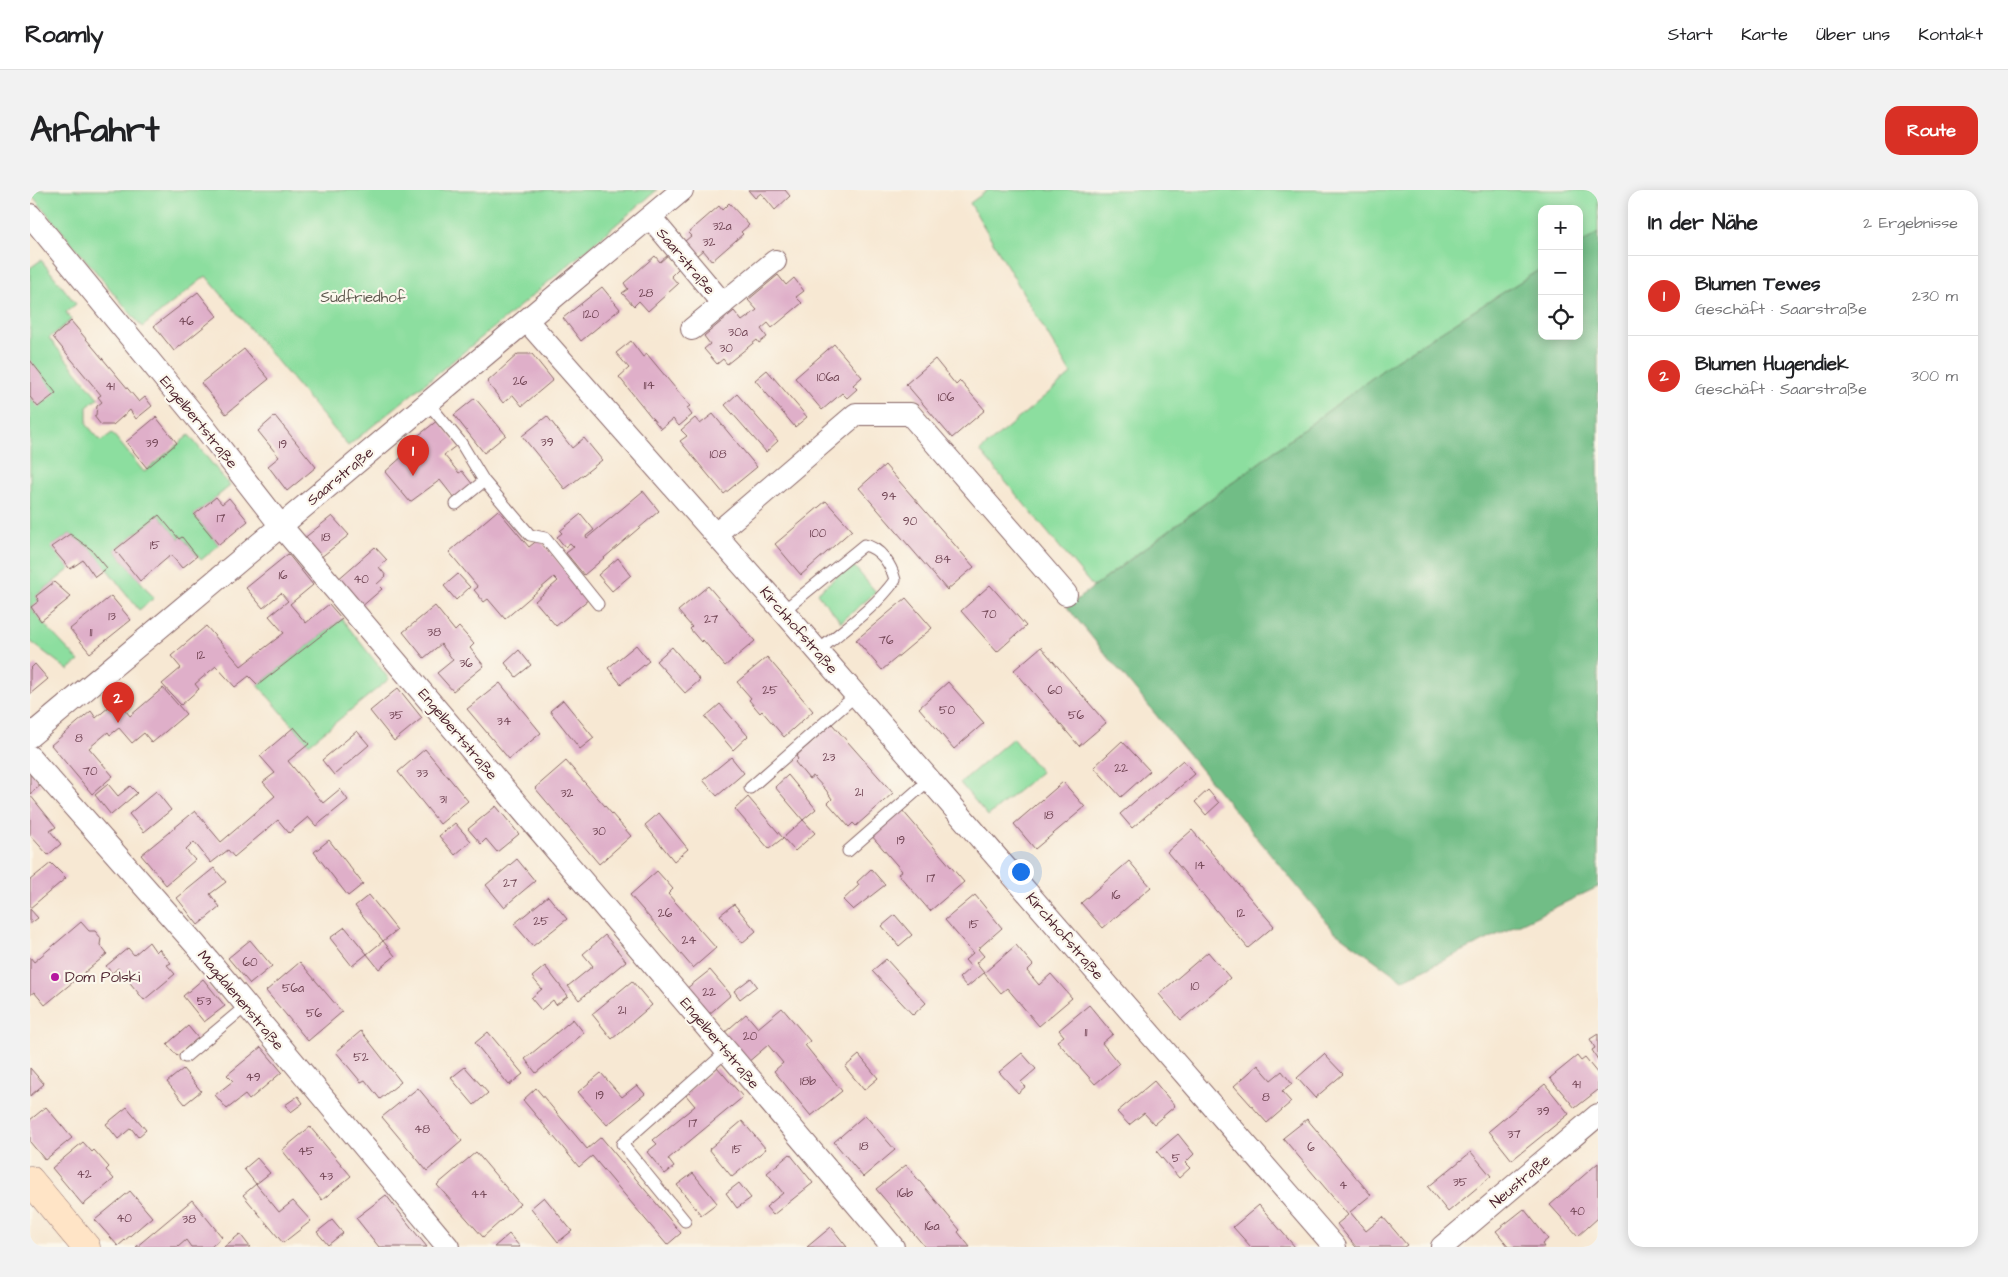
<!DOCTYPE html>
<html lang="de">
<meta charset="utf-8">
<style>
:root{--surface:#fff;--page:#f2f2f2;--text:#202124;--muted:#757577;--line:#e0e0e0;--accent:#d93025}
body{margin:0;font-family:"Architects Daughter",sans-serif;background:var(--page);color:var(--text)}
.controls{position:absolute;right:15px;top:15px;display:grid;overflow:hidden;border-radius:10px;box-shadow:0 2px 12px #0003}
.controls button{width:45px;height:45px;display:grid;place-items:center;padding:0;border:0;border-bottom:1px solid var(--line);background:var(--surface);color:var(--text);font:25px sans-serif}
.you{position:absolute;left:990px;top:681px;width:18px;height:18px;margin:-12px;border:4px solid #fff;border-radius:50%;background:#1a73e8;box-shadow:0 0 0 8px #1a73e833}
.badge{display:grid;place-items:center;width:32px;height:32px;border-radius:50%;background:var(--accent);color:#fff;font-size:16px;font-weight:700}
.pin{position:absolute;translate:-50% -41px;filter:drop-shadow(0 1px 2px #0008)}
.pin::after{content:'';position:absolute;top:26px;width:18px;height:15px;background:inherit;clip-path:polygon(0 0,100% 0,50% 100%)}
.list{margin:0;padding:0;list-style:none}
h2{display:flex;justify-content:space-between;align-items:center;height:65px;margin:0;padding:0 20px;font-size:21px}
h2 small{font-size:16px;font-weight:400;color:var(--muted)}
.list li{display:grid;grid-template-columns:32px 1fr auto;gap:15px;align-items:center;box-sizing:border-box;height:80px;padding:0 20px;border-top:1px solid var(--line)}
.list b{display:block;font-size:19px;white-space:nowrap}
.list p{margin:0;font-size:16px;white-space:nowrap;color:var(--muted)}
.list em{font-size:16px;font-style:normal;color:var(--muted)}
.icon{flex:none;width:28px;height:28px;fill:none;stroke:currentColor;stroke-width:2;stroke-linecap:round;stroke-linejoin:round}
.map{position:relative;flex:none;width:1568px;height:1057px;overflow:hidden;border-radius:15px}
header{display:flex;align-items:center;gap:30px;box-sizing:border-box;height:70px;padding:0 25px;background:var(--surface);border-bottom:1px solid var(--line)}
header strong{font-size:24px}
nav{display:flex;gap:28px;margin-inline-start:auto;font-size:18px}
.intro{display:flex;align-items:center;justify-content:space-between;box-sizing:border-box;height:120px;padding:0 30px}
h1{margin:0;font-size:35px}
.button{padding:12px 22px;border-radius:15px;background:var(--accent);color:#fff;font-size:18px;font-weight:700}
main{display:flex;gap:30px;padding:0 30px}
aside{flex:1;background:var(--surface);border-radius:15px;box-shadow:0 2px 12px #0003}
.map>svg:first-child{display:block}
</style>
<header>
<strong>Roamly</strong>
<nav><a>Start</a><a>Karte</a><a>Über uns</a><a>Kontakt</a></nav>
</header>
<div class="intro"><h1>Anfahrt</h1><a class="button">Route</a></div>
<main>
<div class="map">
<svg width="1568" height="1057" viewBox="0 0 1568 1057">
<rect width="100%" height="100%" fill="#fbf7ec"/>
<filter id="ink" filterUnits="userSpaceOnUse"><feTurbulence type="fractalNoise" baseFrequency=".02" numOctaves="2"/><feDisplacementMap in="SourceGraphic" scale="10" xChannelSelector="R" yChannelSelector="G"/><feConvolveMatrix kernelMatrix="1 2 1 2 8 2 1 2 1" color-interpolation-filters="sRGB"/></filter>
<filter id="wash" filterUnits="userSpaceOnUse"><feTurbulence type="fractalNoise" baseFrequency=".0096" numOctaves="4" result="noise"/><feDisplacementMap in="SourceGraphic" scale="20" xChannelSelector="R" yChannelSelector="G"/><feGaussianBlur stdDeviation="1.12" result="paint"/><feColorMatrix in="noise" values="0 0 0 0 0 0 0 0 0 0 0 0 0 0 0 0 0 1.4 0 .05"/><feComposite in="paint" operator="in"/></filter>
<g filter="url(#wash)">
<rect width="100%" height="100%" fill="#f7e8d3"/>
<!-- green -->
<path fill="#8cde9f" stroke="#6b7e65" d="M0 0H627L478 126 318 256 176 86 112 137 0 3Z
M958 0H1568V43L1549 55V19H1512V78L1366 170 1063 397 950 261 1041 184 940 13Z
M11 70 46 114 36 122 41 130 19 148 68 208 57 217V235L71 251 82 243 114 282 159 245 200 296 164 325 189 355 171 370 152 347 149 349 129 325 85 360 124 408 109 420 62 360 40 344 21 357 40 379 6 406 9 411 1 417 11 431 49 471 38 480 0 451V78Z
M822 374 846 402 811 432 787 403Z
M312 429 359 489 279 554 228 495Z
M983 548 1011 582 958 626 930 593Z"/>
<!-- forest -->
<path fill="#71bd86" stroke="#5e6e58" d="M1568 43V697L1372 790 1304 741 1037 417 1366 170 1512 78V146H1549V55Z"/>
<g id="blocks">
<!-- building -->
<path fill="#dfafc9" d="M718 0H755L760 6 745 20 731 3 725 8Z
M699 13 719 35 711 42 713 44 682 71 673 60 666 66 654 52 661 46 658 43 689 16 692 20Z
M638 65 649 78 641 86 648 94 618 121 609 111 604 116 592 103 598 99 594 93 625 66 630 72Z
M748 85 756 95 764 88 774 101 766 107 772 113 742 138 738 133 731 139 737 147 729 153 727 150 697 174 693 169 687 174 674 159 680 154 674 146 704 121 712 131 727 120 718 110Z
M572 97 590 119 551 151 533 128Z
M168 102 187 126 144 161 124 136Z
M41 131 109 212 115 207 122 216 106 229 100 220 83 235H71L64 226 66 225 67 216 72 212 68 207 71 205 23 147Z
M601 151 613 167 617 164 660 216 657 218 662 225 649 236 643 229 631 239 589 187 599 178 586 163Z
M804 154 832 187 823 195 827 199 817 208 812 203 792 220 765 188Z
M214 159 239 189 196 224 171 193Z
M488 164H502L523 190 492 216 483 205 473 213 457 192Z
M905 169 926 195 930 191 955 220 922 248 876 194Z
M0 170 26 203 8 217 0 207Z
M737 180 777 227 765 237 725 190Z
M707 204 748 251 736 262 695 215Z
M445 208 476 245 454 263 424 225Z
M683 224 727 277 694 304 650 251 657 246 651 240 665 228 670 234Z
M245 226 286 277 257 301 238 276 249 267 228 241Z
M517 226 542 258 554 248 572 270 535 299 492 246Z
M126 227 147 253 117 278 96 252Z
M408 230 427 255 414 265 429 283 432 281 443 295 425 309 410 290 380 312 355 282 384 256 380 252Z
M855 275 944 377 917 400 829 298Z
M613 301 629 321 554 385 536 363 544 357 540 353 535 357 527 347 532 343 530 341 551 324 564 340 556 346 557 348Z
M186 307 192 314 199 308 218 331 189 355 164 325Z
M796 311 822 340 771 385 745 354Z
M468 320 499 357 509 349 559 409 526 436 505 411 528 391 524 387 475 429 458 409 454 412 444 400 448 397 419 362Z
M129 325 149 349 152 347 167 366 152 378 141 365 110 391 85 360Z
M302 326 319 345 290 368 273 349Z
M40 344 62 360 77 378 65 387 53 370 40 379 21 357Z
M345 357 357 370 349 377 356 386 347 394 352 399 330 418 306 391Z
M258 364 283 395 260 414 276 433 299 414 312 429 228 495 219 486 205 497 186 476 165 494 169 499 151 515 132 494 151 478 141 466 176 436 211 476 254 443 239 426 258 411 251 403 233 418 216 398Z
M588 368 601 385 582 401 568 385Z
M428 384 440 397 426 410 414 396Z
M24 392 41 407 11 431 1 417 9 411 6 406Z
M960 395 996 436 967 462 931 421Z
M678 396 725 451 695 476 673 450 671 452 660 439 662 437 648 421Z
M81 406 101 430 60 463 40 439Z
M876 408 902 438 852 480 826 450Z
M405 416 425 441 429 437 444 454 440 458 454 476 423 501 407 483 423 470 411 454 394 468 373 442Z
M606 455 619 471 591 494 578 478Z
M642 457 670 490 655 503 626 471Z
M1011 457 1076 533 1049 556 984 480Z
M489 460 501 475 486 487 475 473Z
M737 467 783 521 754 547 732 521 730 523 719 510 721 508 707 492Z
M5 474 18 489 0 504V479Z
M918 492 954 533 924 559 889 518Z
M470 493 511 543 479 569 437 519Z
M133 498 156 524 122 553 114 543 102 553 89 538 80 545 78 542 59 558 83 586 62 604 21 555 61 521 66 528 87 510 100 526Z
M368 498 392 528 364 551 340 521Z
M533 510 564 548 550 559 520 521Z
M690 514 718 546 703 560 675 527Z
M802 534 863 603 826 636 823 633 819 637 798 613 802 609 796 600 783 586 779 589 765 572 768 569 766 566Z
M264 537 279 554 258 571 293 613 310 599 318 610 286 636 278 627 259 643 248 630 204 667 198 660 181 673 164 652 156 660 165 670 136 695 111 665 165 621 191 652 245 606 233 592 245 583 230 566Z
M327 541 339 555 304 585 292 570Z
M1092 551 1120 581 1091 607 1064 577Z
M395 559 438 611 410 634 368 582Z
M701 567 714 583 687 606 673 590Z
M1153 570 1165 584 1102 638 1090 624Z
M536 571 601 646 569 674 505 598Z
M0 581 11 595 0 604Z
M758 585 786 619 773 630 745 597Z
M1033 592 1055 617 1005 659 984 634Z
M78 594 88 606 100 596 107 603 81 625 65 605Z
M1178 600 1189 613 1176 625 1165 612Z
M126 601 141 620 114 642 99 624Z
M0 605 26 637 20 641 31 654 18 665 0 645Z
M718 607 753 648 739 659 705 619Z
M466 616 489 644 467 662 456 649 451 654 438 639Z
M872 620 934 692 900 721 868 684 872 681 841 645Z
M629 623 658 659 644 671 615 635Z
M773 630 785 643 765 661 753 648Z
M425 633 441 651 425 665 409 646Z
M1162 640 1244 736 1218 758 1137 662Z
M299 650 333 694 318 706 284 662Z
M487 669 505 691 474 717 456 695Z
M1099 671 1121 697 1073 738 1051 713Z
M21 673 36 688 0 718V690Z
M184 678 196 692 180 704 190 717 168 735 147 708Z
M841 679 855 695 823 720 813 710 829 695 827 692Z
M627 681 643 699 638 704 686 758 663 778 600 705Z
M339 705 367 740 353 751 325 716Z
M945 705 972 738 948 759 954 766 946 773 954 783 937 797 929 788 941 777 935 770 943 763 915 730Z
M518 706 537 729 503 756 484 734Z
M704 714 726 741 712 753 690 725Z
M0 719 8 728 0 734Z
M865 725 882 745 869 756 852 736Z
M51 732 59 741H65L71 748 70 755 77 764 15 815 4 802 0 805V767L4 772Z
M315 737 337 764 322 776 300 748Z
M575 745 596 771 549 810 538 796 563 776 553 764Z
M220 750 242 776 220 794 198 768Z
M353 751 365 766 349 779 337 764Z
M119 752 126 762 129 759 141 773 137 775 145 784 114 810 88 778 82 783 76 776 98 758 104 765Z
M986 755 1003 775 997 781 1009 795 1021 784 1042 808 1009 836 977 798 971 803 954 783Z
M1178 762 1200 788 1151 830 1129 804Z
M856 769 896 813 883 825 842 781Z
M270 772 312 822 278 851 236 801Z
M515 776 538 806 526 815 523 810 511 820 501 808 512 799 502 787Z
M680 780 701 805 678 825 656 799Z
M721 788 727 796 710 809 704 801Z
M173 789 195 816 174 832 153 806Z
M602 791 622 815 582 849 562 824Z
M1059 815 1083 844 1072 853 1089 874 1065 894 1027 851 1034 846 1029 840Z
M752 818 780 851 775 855 812 901 781 926 744 881 753 873 738 855 717 873 693 844 716 824 728 838Z
M543 829 554 843 506 883 495 869Z
M158 836 168 848 147 866 137 854Z
M331 841 371 892 350 909 335 890 331 892 306 862Z
M458 842 493 884 479 895 445 853Z
M1568 844V870L1562 860 1565 858 1560 849Z
M231 857 252 882 219 910 215 905 197 919 185 905 203 891 197 885Z
M992 863 1006 879 991 892 995 897 988 903 969 882Z
M1294 864 1313 884 1285 908 1267 888Z
M829 865 848 888 834 900 815 877Z
M1547 866 1551 871 1555 868 1568 884V900L1545 918 1520 888Z
M1228 875 1241 890 1252 881 1262 894 1252 902 1261 912 1237 933 1204 896Z
M435 877 458 903 444 915 421 888Z
M687 877 713 907 638 969 644 977 635 984 617 962 627 954 623 950 665 916 655 904Z
M0 878 14 894 0 906Z
M153 879 171 901 155 914 137 892Z
M571 883 592 907 607 895 615 904 577 935 548 902Z
M1124 891 1145 916 1124 934 1114 923 1099 935 1087 922Z
M1515 894 1539 924 1482 970 1459 941Z
M388 898 432 951 397 981 352 927Z
M506 898 557 959 571 947 651 1043 637 1055 562 966 549 977 493 910Z
M268 906 273 913 261 922 255 915Z
M16 917 42 948 15 970 0 952V930Z
M97 917 116 940 108 947 101 938 88 949 76 934Z
M835 925 865 960 833 987 804 952Z
M1277 929 1341 1005 1320 1022 1336 1041 1353 1027 1377 1055 1374 1057H1326L1307 1034 1318 1025 1253 948Z
M712 931 736 959 702 987 679 959Z
M280 937 321 986 292 1010 252 960Z
M1148 944 1164 964 1155 973 1160 978 1149 988 1127 962Z
M53 952 62 962 64 960 79 977 76 980 84 989 53 1015 22 978Z
M446 962 490 1014 453 1047 407 995Z
M1441 962 1461 986 1418 1022 1398 997Z
M760 964 783 993 743 1025 736 1017 753 1003 737 983Z
M227 968 240 983 226 994 214 979Z
M1568 973V1028L1548 1046 1520 1015Z
M876 975 930 1040 928 1042 940 1057H895L846 999Z
M663 983 687 1013 671 1025 647 995Z
M709 993 721 1008 707 1018 696 1003Z
M226 994 249 1022 263 1011 281 1031 253 1053 213 1005Z
M100 1001 122 1027 88 1056 65 1030Z
M356 1005 384 1041 397 1057H349L326 1028Z
M514 1007 542 1041 528 1052 501 1018Z
M162 1010 192 1047 181 1057H161L156 1050 148 1057H106Z
M1229 1015 1265 1057H1221L1203 1037Z
M1494 1019 1518 1049 1512 1054 1514 1057H1479L1466 1041Z
M302 1030 313 1043 298 1055 287 1042Z
M801 1037 817 1057H777Z
M210 1044 220 1057H194Z
M479 1044 490 1057H464Z"/>
</g>
</g>
<g filter="url(#ink)">
<use href="#blocks" fill-opacity="0" stroke="#876566" stroke-width="1"/>
<g fill="none" stroke-linecap="round" stroke-linejoin="round">
<!-- lane casing -->
<g stroke="#876566" stroke-width="13">
<path id="lane" d="M398 213 431 253 454 291 500 345 515 348 568 414
M426 314 454 291
M753 421 834 355C850 358 861 374 865 390 845 418 814 439 788 461
M720 598 826 505
M818 661 899 590
M155 867 216 816
M655 1031 592 954 697 861"/>
</g>
<!-- street casing -->
<g stroke="#876566" stroke-width="24">
<path id="street" d="M0 25 174 237 251 336 863 1057
M620 27 693 114
M497 131 753 421 1305 1057
M662 139 745 71
M686 344 826 224H880L1036 404
M0 546 652 0
M0 567 165 754 418 1057
M1412 1057 1568 925"/>
</g>
<!-- secondary casing -->
<g stroke="#876566" stroke-width="29">
<path id="secondary" d="M0 990 56 1057"/>
</g>
<!-- lane -->
<use href="#lane" stroke="#fff" stroke-width="11"/>
<!-- street -->
<use href="#street" stroke="#fff" stroke-width="22"/>
<!-- secondary -->
<use href="#secondary" stroke="#ffe4c6" stroke-width="28"/>
</g>
</g>
<!-- markers -->
<circle fill="#b5179e" stroke="#fbf7ec" stroke-width="2" cx="25" cy="787" r="5"/>
<g text-anchor="middle" stroke-width="4.5" stroke-linejoin="round" paint-order="stroke">
<!-- number labels -->
<g font-size="12" fill="#6f4352">
<text x="692" y="40">32a</text>
<text x="679" y="56">32</text>
<text x="616" y="107">28</text>
<text x="561" y="128">120</text>
<text x="156" y="135">46</text>
<text x="708" y="146">30a</text>
<text x="696" y="162">30</text>
<text x="798" y="191">106a</text>
<text x="490" y="195">26</text>
<text x="619" y="199">114</text>
<text x="80" y="200">41</text>
<text x="916" y="211">106</text>
<text x="517" y="256">39</text>
<text x="122" y="257">39</text>
<text x="253" y="258">19</text>
<text x="688" y="268">108</text>
<text x="859" y="310">94</text>
<text x="191" y="332">17</text>
<text x="880" y="335">90</text>
<text x="788" y="347">100</text>
<text x="296" y="351">18</text>
<text x="125" y="359">15</text>
<text x="913" y="373">84</text>
<text x="253" y="389">16</text>
<text x="331" y="393">40</text>
<text x="959" y="428">70</text>
<text x="82" y="430">13</text>
<text x="681" y="433">27</text>
<text x="61" y="446">11</text>
<text x="404" y="446">38</text>
<text x="856" y="454">76</text>
<text x="171" y="469">12</text>
<text x="436" y="477">36</text>
<text x="740" y="504">25</text>
<text x="1025" y="504">60</text>
<text x="917" y="524">50</text>
<text x="366" y="529">35</text>
<text x="1046" y="529">56</text>
<text x="474" y="535">34</text>
<text x="49" y="552">8</text>
<text x="799" y="571">23</text>
<text x="1091" y="582">22</text>
<text x="60" y="585">70</text>
<text x="392" y="587">33</text>
<text x="829" y="606">21</text>
<text x="537" y="607">32</text>
<text x="413" y="613">31</text>
<text x="1019" y="629">18</text>
<text x="569" y="645">30</text>
<text x="871" y="654">19</text>
<text x="1170" y="679">14</text>
<text x="901" y="692">17</text>
<text x="480" y="697">27</text>
<text x="1086" y="709">16</text>
<text x="635" y="727">26</text>
<text x="1211" y="727">12</text>
<text x="511" y="735">25</text>
<text x="944" y="738">15</text>
<text x="659" y="754">24</text>
<text x="220" y="776">60</text>
<text x="1165" y="800">10</text>
<text x="263" y="802">56a</text>
<text x="679" y="806">22</text>
<text x="174" y="815">53</text>
<text x="592" y="824">21</text>
<text x="284" y="827">56</text>
<text x="1056" y="846">11</text>
<text x="720" y="850">20</text>
<text x="331" y="871">52</text>
<text x="223" y="891">49</text>
<text x="778" y="895">18b</text>
<text x="1546" y="898">41</text>
<text x="570" y="909">19</text>
<text x="1236" y="911">8</text>
<text x="1513" y="925">39</text>
<text x="663" y="937">17</text>
<text x="392" y="943">48</text>
<text x="1484" y="948">37</text>
<text x="834" y="960">18</text>
<text x="1281" y="961">6</text>
<text x="707" y="963">15</text>
<text x="276" y="965">45</text>
<text x="1146" y="972">5</text>
<text x="54" y="988">42</text>
<text x="296" y="990">43</text>
<text x="1430" y="996">35</text>
<text x="1313" y="999">4</text>
<text x="875" y="1007">16b</text>
<text x="449" y="1008">44</text>
<text x="1547" y="1025">40</text>
<text x="94" y="1032">40</text>
<text x="159" y="1033">38</text>
<text x="902" y="1040">16a</text>
</g>
<!-- street labels -->
<g font-size="15" fill="#4a1f2b" stroke="#fbf7ec">
<text transform="translate(656 71) rotate(50)" y="5">Saarstraße</text>
<text transform="translate(169 232) rotate(51)" y="5">Engelbertstraße</text>
<text transform="translate(310 286) rotate(-40)" y="5">Saarstraße</text>
<text transform="translate(769 440) rotate(49)" y="5">Kirchhofstraße</text>
<text transform="translate(428 544) rotate(50)" y="5">Engelbertstraße</text>
<text transform="translate(1035 746) rotate(49)" y="5">Kirchhofstraße</text>
<text transform="translate(211 810) rotate(50)" y="5">Magdalenenstraße</text>
<text transform="translate(690 853) rotate(50)" y="5">Engelbertstraße</text>
<text transform="translate(1490 991) rotate(-40)" y="5">Neustraße</text>
</g>
<!-- park labels -->
<g font-size="15" fill="#5e584e" stroke="#fbf7ec">
<text x="333" y="112">Südfriedhof</text>
</g>
<!-- poi labels -->
<g font-size="15" fill="#4a1f2b" stroke="#fbf7ec" text-anchor="start">
<text x="35" y="792">Dom Polski</text>
</g>
</g>
</svg>
<div class="controls">
<button>+</button>
<button>−</button>
<button><svg class="icon" aria-label="locate" viewBox="0 0 24 24"><circle cx="12" cy="12" r="6"/><path d="M12 2v4M12 18v4M2 12h4M18 12h4"/></svg></button>
</div>
<div class="you"></div>
<div class="pin badge" style="left:383px;top:286px">1</div>
<div class="pin badge" style="left:88px;top:533px">2</div>
</div>
<aside>
<h2>In der Nähe<small>2 Ergebnisse</small></h2>
<ul class="list">
<li><span class="badge">1</span><div><b>Blumen Tewes</b><p>Geschäft · Saarstraße</p></div><em>230 m</em></li>
<li><span class="badge">2</span><div><b>Blumen Hugendiek</b><p>Geschäft · Saarstraße</p></div><em>300 m</em></li>
</ul>
</aside>
</main>
